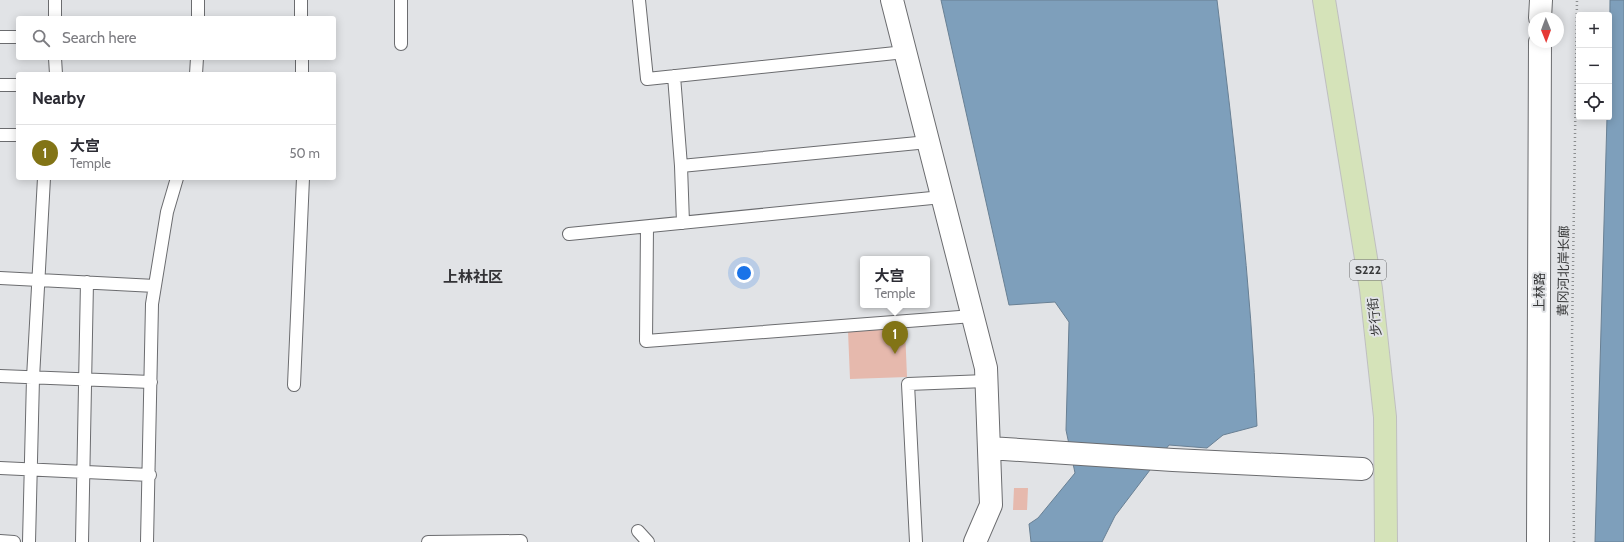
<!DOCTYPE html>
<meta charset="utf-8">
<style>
:root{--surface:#fff;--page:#f7f7f7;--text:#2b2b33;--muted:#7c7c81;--line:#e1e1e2;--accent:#827416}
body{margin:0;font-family:Cabin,"Noto Sans SC",sans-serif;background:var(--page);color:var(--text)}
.controls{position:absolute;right:12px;top:12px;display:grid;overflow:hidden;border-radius:4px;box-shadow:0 2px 10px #0003}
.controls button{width:36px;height:36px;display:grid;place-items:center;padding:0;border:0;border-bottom:1px solid var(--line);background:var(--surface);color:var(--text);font:20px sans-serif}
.compass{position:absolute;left:1528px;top:12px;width:36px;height:36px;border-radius:50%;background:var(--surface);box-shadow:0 2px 10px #0003;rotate:179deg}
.you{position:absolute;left:744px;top:273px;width:14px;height:14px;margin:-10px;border:3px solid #fff;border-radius:50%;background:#1a73e8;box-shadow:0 0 0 6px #1a73e833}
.badge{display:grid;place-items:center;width:26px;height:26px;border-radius:50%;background:var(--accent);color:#fff;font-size:13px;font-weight:700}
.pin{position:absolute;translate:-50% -33px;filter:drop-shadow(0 1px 2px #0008)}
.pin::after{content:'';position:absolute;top:21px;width:14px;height:12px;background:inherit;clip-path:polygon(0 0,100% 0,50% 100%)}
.popup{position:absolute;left:860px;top:256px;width:70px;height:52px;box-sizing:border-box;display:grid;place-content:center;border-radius:4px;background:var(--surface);filter:drop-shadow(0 1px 3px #0005);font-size:13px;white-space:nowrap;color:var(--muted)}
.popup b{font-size:15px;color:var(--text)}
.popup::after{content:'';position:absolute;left:50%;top:100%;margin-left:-8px;border:8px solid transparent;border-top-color:var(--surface)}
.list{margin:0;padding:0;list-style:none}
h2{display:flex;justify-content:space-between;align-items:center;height:52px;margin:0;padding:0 16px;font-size:17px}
h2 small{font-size:13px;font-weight:400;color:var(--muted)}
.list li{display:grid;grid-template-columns:26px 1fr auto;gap:12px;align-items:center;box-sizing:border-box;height:56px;padding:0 16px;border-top:1px solid var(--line)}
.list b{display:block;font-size:15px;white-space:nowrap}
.list p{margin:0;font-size:13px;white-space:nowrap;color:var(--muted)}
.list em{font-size:13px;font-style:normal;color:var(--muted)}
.icon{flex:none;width:22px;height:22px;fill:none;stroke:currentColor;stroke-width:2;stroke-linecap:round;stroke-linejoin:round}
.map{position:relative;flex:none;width:1624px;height:542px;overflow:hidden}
.search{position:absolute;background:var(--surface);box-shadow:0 2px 10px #0003;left:16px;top:16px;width:320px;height:44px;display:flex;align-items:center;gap:10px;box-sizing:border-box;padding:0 14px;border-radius:4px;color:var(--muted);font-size:15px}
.panel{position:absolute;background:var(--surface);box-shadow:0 2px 10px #0003;left:16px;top:72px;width:320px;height:108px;border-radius:4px}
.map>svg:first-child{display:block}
</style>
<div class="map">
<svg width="1624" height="542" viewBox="0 0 1624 542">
<rect width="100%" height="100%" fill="#e1e3e6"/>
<!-- water -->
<path fill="#7e9fbb" stroke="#698094" d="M941 0H1217C1234 141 1251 283 1257 426L1223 435 1207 448 1169 445 1115 516 1102 542H1031L1029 524 1038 518 1075 473 1066 430 1069 322 1055 302 1009 305Z
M1610 0H1624V542H1595L1607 117H1609Z"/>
<!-- building -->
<path fill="#e6b9ad" d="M905 329 907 377 850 379 848 331Z
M1014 488H1028L1027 510H1013Z"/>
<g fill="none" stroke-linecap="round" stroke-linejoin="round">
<!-- service casing -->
<g stroke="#6b6c6f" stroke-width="14">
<path id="service" d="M55 0V18
M301 0V18
M401 0V44
M639 0 647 79 905 52
M198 18V0
M0 37H18
M55 58 56 74
M302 58V74
M196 74 197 58
M674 76 681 166 683 223
M0 85H18
M0 135H18
M681 166 928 142
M647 227 646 341 973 316
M569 234 942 197
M0 278 155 286
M0 376 151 382
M294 385 303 178
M0 468 150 475
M638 531 648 542
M0 541 14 542
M29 542 33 378 44 178
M82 542 87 282
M147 542 152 304 167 212 177 178
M428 542 521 541
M916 542 908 384 986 381"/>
</g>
<!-- minor casing -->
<g stroke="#6b6c6f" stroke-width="24">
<path id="minor" d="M892 0 986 368 991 505 975 542
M989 448 1173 460 1362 469"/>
</g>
<!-- secondary casing -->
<g stroke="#6b6c6f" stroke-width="24">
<path id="secondary" d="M1540 18 1541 0
M1538 542 1540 42"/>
</g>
<!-- primary casing -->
<g stroke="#bfbfc0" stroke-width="24">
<path id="primary" d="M1324 0 1371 289 1385 417 1386 542"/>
</g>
<!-- path -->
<path stroke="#8c8e90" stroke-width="2.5" stroke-dasharray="1 3" stroke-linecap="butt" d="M1574 542 1572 337 1577 0"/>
<!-- service -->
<use href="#service" stroke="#fff" stroke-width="12"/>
<!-- minor -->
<use href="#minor" stroke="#fff" stroke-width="22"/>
<!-- secondary -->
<use href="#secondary" stroke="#fff" stroke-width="22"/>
<!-- primary -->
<use href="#primary" stroke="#d5e3b9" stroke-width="22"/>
</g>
<g text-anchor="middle" stroke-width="4" stroke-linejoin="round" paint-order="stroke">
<!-- shield labels -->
<rect fill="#e1e3e6" stroke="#6a6b6d" stroke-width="1" x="1350" y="260" width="36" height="20" rx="3"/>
<g font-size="12" font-weight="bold" fill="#373839">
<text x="1368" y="274">S222</text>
</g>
<!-- street labels -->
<g font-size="13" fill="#373839" stroke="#e1e3e6">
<text transform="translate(1563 271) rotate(-89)" y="5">黄冈河北岸长廊</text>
<text transform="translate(1539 292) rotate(-90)" y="5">上林路</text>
<text transform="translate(1374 317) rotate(-96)" y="5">步行街</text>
</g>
<!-- quarter labels -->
<g font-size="15" font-weight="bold" fill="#333336" stroke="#e1e3e6">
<text x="473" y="282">上林社区</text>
</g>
</g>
</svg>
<div class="controls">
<button>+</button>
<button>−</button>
<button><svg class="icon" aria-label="locate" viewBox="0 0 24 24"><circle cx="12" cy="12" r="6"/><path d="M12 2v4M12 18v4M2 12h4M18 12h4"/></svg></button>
</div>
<svg class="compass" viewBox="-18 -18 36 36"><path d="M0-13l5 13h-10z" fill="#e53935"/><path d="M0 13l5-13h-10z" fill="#7c7c81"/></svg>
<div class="you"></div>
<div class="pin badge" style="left:895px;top:354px">1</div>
<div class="popup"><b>大宫</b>Temple</div>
<div class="search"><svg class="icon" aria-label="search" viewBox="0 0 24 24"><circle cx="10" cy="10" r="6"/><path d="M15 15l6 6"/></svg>Search here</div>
<section class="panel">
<h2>Nearby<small></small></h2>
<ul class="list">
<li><span class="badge">1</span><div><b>大宫</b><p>Temple</p></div><em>50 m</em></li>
</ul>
</section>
</div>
